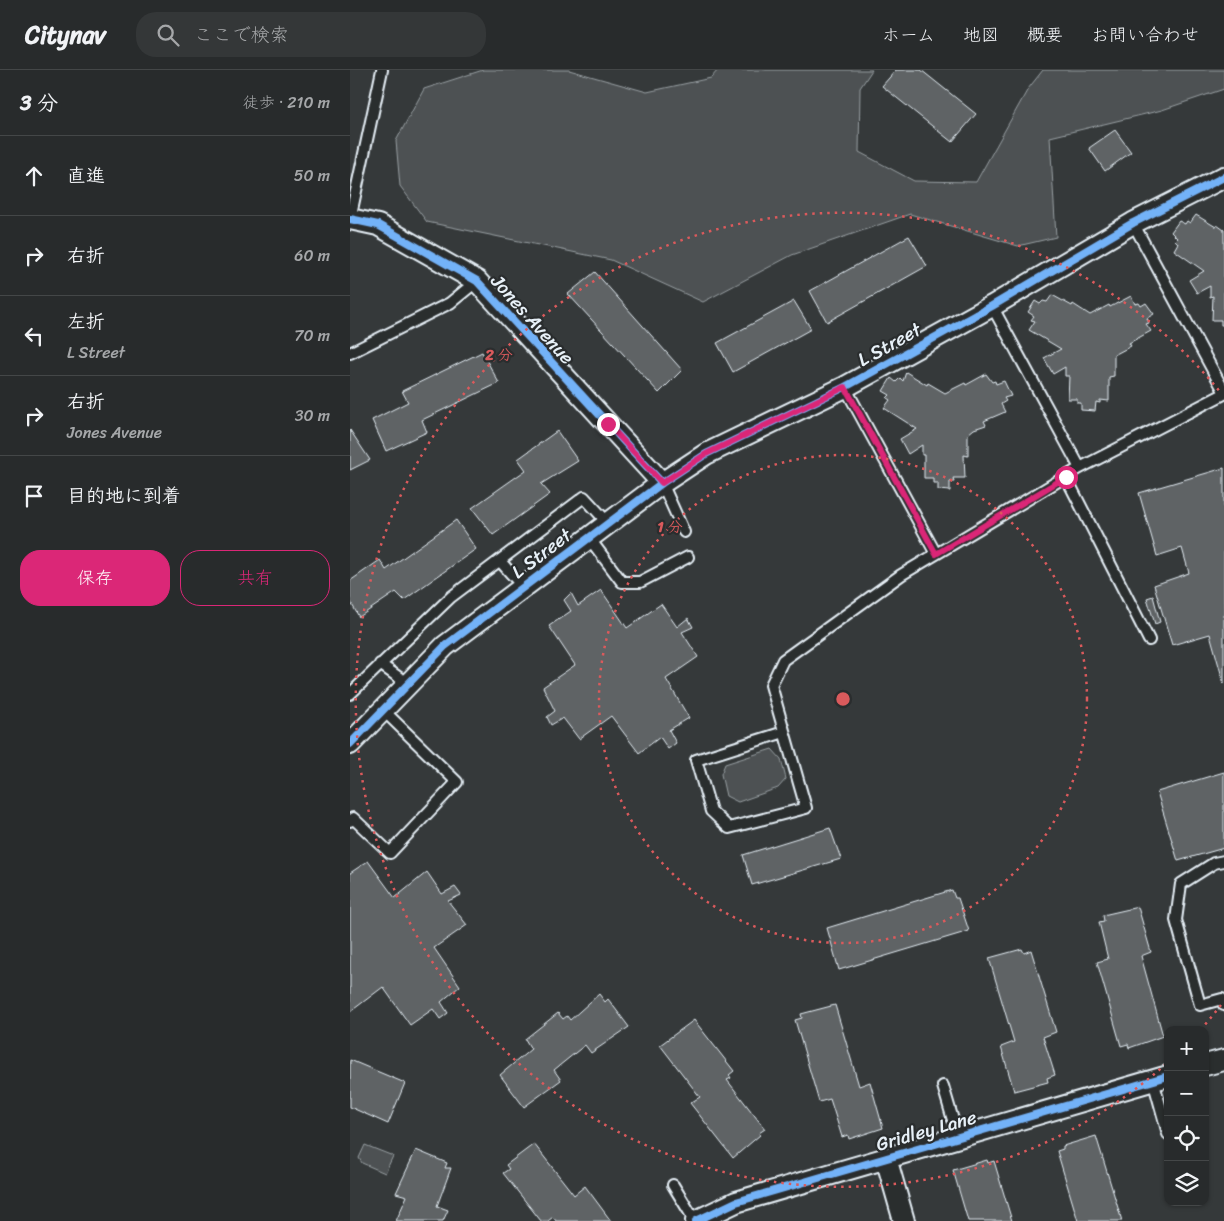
<!DOCTYPE html>
<html lang="ja">
<meta charset="utf-8">
<style>
:root{--surface:#282b2c;--page:#343738;--text:#f1f3f6;--muted:#a5a7a9;--line:#444748;--accent:#db2777}
body{margin:0;font-family:Sriracha,"Klee One",sans-serif;background:var(--page);color:var(--text)}
.controls{position:absolute;right:15px;bottom:15px;display:grid;overflow:hidden;border-radius:10px;box-shadow:0 1px 4px #0004}
.controls button{width:45px;height:45px;display:grid;place-items:center;padding:0;border:0;border-bottom:1px solid var(--line);background:var(--surface);color:var(--text);font:25px sans-serif}
.stop{position:absolute;width:15px;height:15px;margin:-11px;border:4px solid #db2777;border-radius:50%;background:#fff}
.stop.end{background:#db2777;border-color:#fff;box-shadow:0 1px 5px #0008}
.list{margin:0;padding:0;list-style:none}
h2{display:flex;justify-content:space-between;align-items:center;height:65px;margin:0;padding:0 20px;font-size:21px}
h2 small{font-size:16px;font-weight:400;color:var(--muted)}
.list li{display:grid;grid-template-columns:32px 1fr auto;gap:15px;align-items:center;box-sizing:border-box;height:80px;padding:0 20px;border-top:1px solid var(--line)}
.list b{display:block;font-size:19px;white-space:nowrap}
.list p{margin:0;font-size:16px;white-space:nowrap;color:var(--muted)}
.list em{font-size:16px;font-style:normal;color:var(--muted)}
.actions{display:flex;gap:10px;padding:15px 20px}
.actions a{flex:1;padding:11px 0;border:1px solid var(--accent);border-radius:20px;text-align:center;font-size:18px;color:var(--accent)}
.actions .main{background:var(--accent);color:#fff}
.icon{flex:none;width:28px;height:28px;fill:none;stroke:currentColor;stroke-width:2;stroke-linecap:round;stroke-linejoin:round}
.map{position:relative;flex:none;width:874px;height:1151px;overflow:hidden}
header{display:flex;align-items:center;gap:30px;box-sizing:border-box;height:70px;padding:0 25px;background:var(--surface);border-bottom:1px solid var(--line)}
header strong{font-size:24px}
nav{display:flex;gap:28px;margin-inline-start:auto;font-size:18px}
.search{width:350px;height:45px;background:var(--page);display:flex;align-items:center;gap:12px;box-sizing:border-box;padding:0 18px;border-radius:20px;color:var(--muted);font-size:19px}
main{display:flex}
aside{flex:1;background:var(--surface)}
.map>svg:first-child{display:block}
</style>
<header>
<strong>Citynav</strong>
<div class="search"><svg class="icon" aria-label="search" viewBox="0 0 24 24"><circle cx="10" cy="10" r="6"/><path d="M15 15l6 6"/></svg>ここで検索</div>
<nav><a>ホーム</a><a>地図</a><a>概要</a><a>お問い合わせ</a></nav>
</header>
<main>
<aside>
<h2>3 分<small>徒歩 · 210 m</small></h2>
<ul class="list">
<li><svg class="icon" aria-label="ahead" viewBox="0 0 24 24"><path d="M12 20V5M6 11l6-6 6 6"/></svg><div><b>直進</b></div><em>50 m</em></li>
<li><svg class="icon" aria-label="right" viewBox="0 0 24 24"><path d="M7 20v-9h11M14 6l5 5-5 5"/></svg><div><b>右折</b></div><em>60 m</em></li>
<li><svg class="icon" aria-label="left" viewBox="0 0 24 24"><path d="M17 20v-9H6M10 6l-5 5 5 5"/></svg><div><b>左折</b><p>L Street</p></div><em>70 m</em></li>
<li><svg class="icon" aria-label="right" viewBox="0 0 24 24"><path d="M7 20v-9h11M14 6l5 5-5 5"/></svg><div><b>右折</b><p>Jones Avenue</p></div><em>30 m</em></li>
<li><svg class="icon" aria-label="arrive" viewBox="0 0 24 24"><path d="M6 21V4h12l-3 4 3 4H6"/></svg><div><b>目的地に到着</b></div></li>
</ul>
<div class="actions"><a class="main">保存</a><a>共有</a></div>
</aside>
<div class="map">
<svg width="874" height="1151" viewBox="0 0 874 1151">
<rect width="100%" height="100%" fill="#35393a"/>
<filter id="ink" filterUnits="userSpaceOnUse"><feTurbulence type="fractalNoise" baseFrequency=".02" numOctaves="2"/><feDisplacementMap in="SourceGraphic" scale="10" xChannelSelector="R" yChannelSelector="G"/><feConvolveMatrix kernelMatrix="1 2 1 2 8 2 1 2 1" color-interpolation-filters="sRGB"/></filter>
<g filter="url(#ink)">
<!-- green -->
<path fill="#4d5152" stroke="#9aa1a5" d="M133 0H219L297 22 361 8 368 0H522L510 18 509 82 564 111 626 112 678 19 693 0H874V19L812 40 700 67 706 167 668 176 560 144 442 185 353 232 261 190 77 152 50 116 46 71 74 19Z
M422 679 431 689 436 709 428 718 388 732 376 726 371 704 375 694Z
M15 1075 43 1086 35 1103 12 1093 9 1088Z"/>
<!-- building -->
<path fill="#5f6365" stroke="#e8f1f8" d="M546 0H571L626 44 602 72 532 16Z
M765 60 781 82 755 101 739 78Z
M846 145 866 157 867 155 874 160V255H871V250H862L863 226 860 227V216L847 223 839 210 854 201 824 180 828 173 825 170 827 168 821 162 829 151 835 154 837 151 840 153Z
M559 166 577 196 477 252 460 221Z
M245 202 332 300 309 323 218 224Z
M702 225 722 236 723 234 740 245 759 235 760 237 781 226 785 234 789 233 791 236 796 233 804 244 797 248 799 253 796 254 801 261 779 273 781 276 764 285V306L759 307V331L750 330V333L746 332 745 341 731 340V333H727V329H718L719 306H715V297L703 304 694 288 711 279 679 260 685 251 681 250 684 246 678 242 685 231 690 234 693 231 697 232Z
M444 231 461 259 383 302 367 273Z
M132 282 149 313 72 350 77 362 36 381 22 350 58 332 52 321Z
M556 302 577 315 578 313 595 323 615 313 616 315 636 304 642 312 645 311 646 314 654 311 661 326 654 328 656 331 651 334 655 342 634 351 636 355 624 359 618 364V386L614 385 615 408H603L604 412H600V421L588 420V413H583V408H574V385H572V375L558 384 550 369 567 359 534 338 540 330 537 328 540 325 533 321 541 308 546 312 550 308 553 311Z
M0 360 20 390 0 400Z
M207 361 228 391 191 414 200 424 143 465 122 438 176 400 168 389Z
M874 398V614L860 564 822 575 804 515 839 503 832 478 807 486 789 423Z
M106 450 126 479 54 530 46 522 9 547 0 531V511L30 490 36 500Z
M251 520 277 558 311 534 327 557 338 548 343 557 332 562 348 587 316 609 339 648 319 660 326 673 318 679 310 667 289 683 261 646 229 669 213 648 201 655 197 647 205 641 193 617 225 595 199 556 221 541 214 530 221 523 228 536Z
M803 526 810 552 805 554 797 528Z
M874 702V778L828 791 807 722Z
M480 758 491 789 402 815 393 785Z
M18 791 45 828 77 802 92 824 105 817 111 825 98 831 117 855 84 878 110 916 91 932 98 943 90 949 83 939 60 955 33 917 0 942V803Z
M602 820 605 828H608L619 861 489 900 477 858Z
M788 837 801 882 791 886 813 966 779 978 778 974 771 976 747 892 758 889 749 852 754 851 753 845Z
M672 879 674 883 681 880 706 962 693 967 705 1005 697 1008 698 1012 664 1021 651 977 664 972 639 888Z
M249 924 255 932 258 929 279 957 241 983 235 975 204 1000 211 1010 174 1037 150 1005 181 979 175 969 208 943 213 949 217 946 220 950Z
M485 935 509 1016 520 1012 533 1058 499 1069 498 1065 492 1067 480 1029 469 1032 445 950 452 948 451 944Z
M344 950 384 1001 379 1005 381 1008 377 1010 415 1059 409 1063 410 1065 383 1088 340 1033 350 1027 310 975Z
M0 990 55 1013 38 1054 0 1037Z
M746 1066 772 1151H728L707 1081 713 1079V1076Z
M184 1074 224 1125 235 1116 261 1151H206L203 1147 198 1151H191L153 1103 159 1099 156 1095Z
M66 1080 97 1093 95 1098H101L87 1136 98 1140 93 1151H46L57 1126 46 1123Z
M637 1090 638 1093 644 1091 662 1151H618L603 1100Z"/>
<g fill="none" stroke-linecap="round" stroke-linejoin="round">
<!-- lane casing -->
<g stroke="#e8f1f8" stroke-width="14">
<path id="lane" d="M0 149 32 0
M783 153 874 321
M642 236 730 398
M0 283 100 233 127 211
M495 317 586 484
M716 407 799 570
M312 413 334 462
M239 468 272 512H290L338 487
M150 491 173 517
M30 594 58 614
M0 624 101 527 234 427 259 454
M434 662 346 690 361 741 379 758 456 738 421 615 433 590 551 505 730 398 874 324
M0 751 3 748 40 783 107 712 33 640
M874 791 864 793 831 814 826 850 850 935 872 929 874 935
M803 1010 818 1064
M593 1016 608 1067
M323 1115 345 1151"/>
</g>
<!-- street casing -->
<g stroke="#e8f1f8" stroke-width="24">
<path id="street" d="M0 149 28 155 127 211 312 413
M0 674 95 576 312 413 356 384 495 317 642 236 783 153 874 107
M855 995 874 990
M536 1088 554 1151
M346 1151 386 1132 818 1006"/>
</g>
<!-- lane -->
<use href="#lane" stroke="#2a2d2e" stroke-width="10"/>
<!-- street -->
<use href="#street" stroke="#2a2d2e" stroke-width="20"/>
<!-- cycleway casing -->
<g stroke="#2a2d2e" stroke-width="11">
<path id="cycleway" d="M0 149 28 155 127 211 312 413
M0 674 95 576 312 413 356 384 495 317 642 236 783 153 874 107
M346 1151 386 1132 818 1006"/>
</g>
<!-- cycleway -->
<use href="#cycleway" stroke="#73b2f8" stroke-width="8"/>
</g>
</g>
<g fill="none" stroke-linecap="round" stroke-linejoin="round" filter="url(#ink)">
<!-- route -->
<path stroke="#db2777" stroke-width="6" d="M258 354 312 413 356 384 495 317 586 484 716 407"/>
</g>
<!-- distance rings -->
<g fill="none" stroke="#da5a5c" stroke-width="2.5" stroke-dasharray="2.5 5">
<circle cx="493" cy="629" r="244"/>
<path d="M871 935A487 487 0 0 1 852 958M816 994A487 487 0 1 1 871 323"/>
</g>
<g text-anchor="middle" stroke-width="4.5" stroke-linejoin="round" paint-order="stroke">
<!-- street labels -->
<g font-size="19" fill="#e8f1f8" stroke="#2a2d2e">
<text transform="translate(183 249) rotate(48)" y="7">Jones Avenue</text>
<text transform="translate(539 274) rotate(-29)" y="7">L Street</text>
<text transform="translate(191 483) rotate(-37)" y="7">L Street</text>
<text transform="translate(576 1060) rotate(-16)" y="7">Gridley Lane</text>
</g>
</g>
<circle cx="493" cy="629" r="8" fill="#da5a5c" stroke="#2a2d2e" stroke-width="2.5"/>
<g font-size="15" text-anchor="middle" font-weight="bold" fill="#da5a5c" stroke="#2a2d2e" stroke-width="4.5" stroke-linejoin="round" paint-order="stroke">
<text x="149" y="290">2 分</text>
<text x="320" y="462">1 分</text>
</g>
</svg>
<div class="controls">
<button>+</button>
<button>−</button>
<button><svg class="icon" aria-label="locate" viewBox="0 0 24 24"><circle cx="12" cy="12" r="6"/><path d="M12 2v4M12 18v4M2 12h4M18 12h4"/></svg></button>
<button><svg class="icon" aria-label="layers" viewBox="0 0 24 24"><path d="M12 4l9 5-9 5-9-5zM3 14l9 5 9-5"/></svg></button>
</div>
<div class="stop" style="left:716px;top:407px"></div>
<div class="stop end" style="left:258px;top:354px"></div>
</div>
</main>
